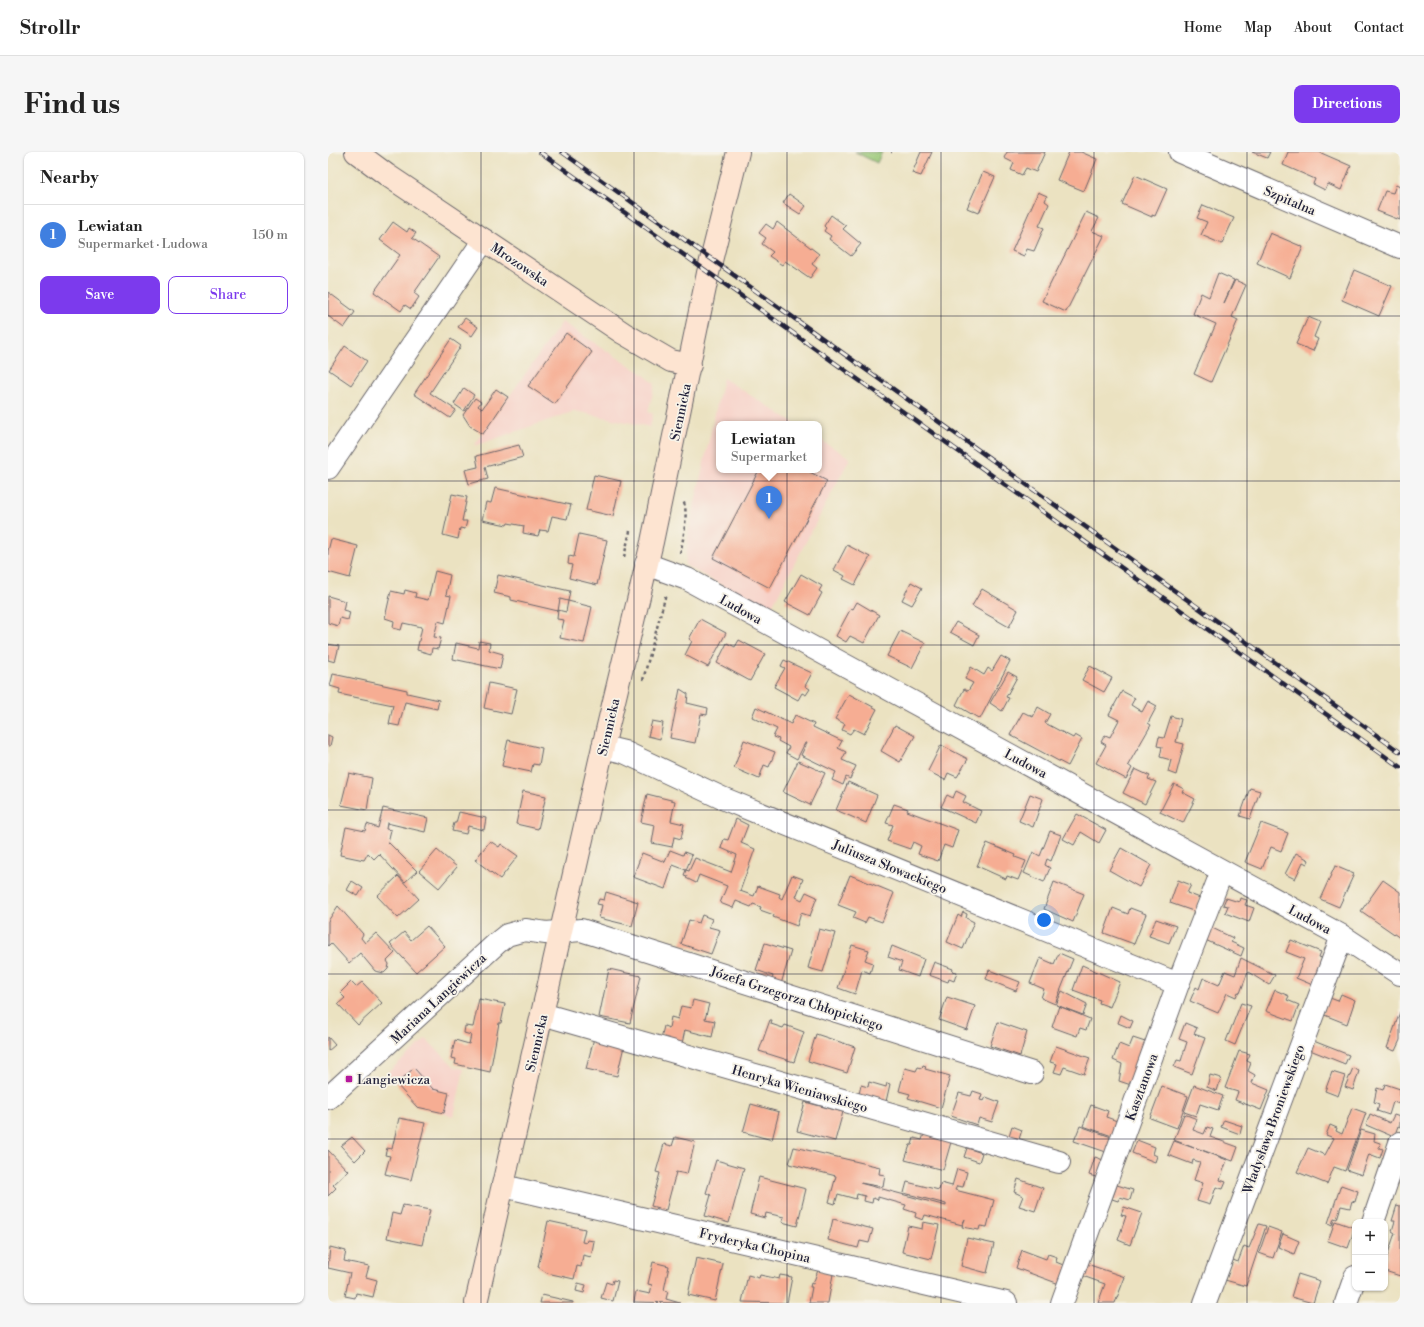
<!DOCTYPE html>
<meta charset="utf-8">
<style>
:root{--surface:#fff;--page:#f6f6f6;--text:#222;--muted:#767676;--line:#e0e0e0;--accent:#7c3aed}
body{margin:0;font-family:"Libre Bodoni",serif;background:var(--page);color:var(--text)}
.controls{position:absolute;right:12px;bottom:12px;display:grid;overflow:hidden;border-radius:8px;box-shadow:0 1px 3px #0004}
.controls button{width:36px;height:36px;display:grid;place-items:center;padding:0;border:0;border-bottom:1px solid var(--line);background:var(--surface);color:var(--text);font:20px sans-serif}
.you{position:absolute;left:716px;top:768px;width:14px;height:14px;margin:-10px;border:3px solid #fff;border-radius:50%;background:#1a73e8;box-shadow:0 0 0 6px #1a73e833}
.badge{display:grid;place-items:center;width:26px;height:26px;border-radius:50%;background:var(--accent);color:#fff;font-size:13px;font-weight:700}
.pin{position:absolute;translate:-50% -33px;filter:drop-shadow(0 1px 2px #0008)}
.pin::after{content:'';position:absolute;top:21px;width:14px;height:12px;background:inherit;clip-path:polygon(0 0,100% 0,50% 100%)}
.popup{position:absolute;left:388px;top:269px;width:106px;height:52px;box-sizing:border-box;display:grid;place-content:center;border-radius:8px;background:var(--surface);filter:drop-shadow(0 1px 3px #0005);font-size:13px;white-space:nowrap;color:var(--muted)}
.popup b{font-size:15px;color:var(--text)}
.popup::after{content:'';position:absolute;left:50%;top:100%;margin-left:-8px;border:8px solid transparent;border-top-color:var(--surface)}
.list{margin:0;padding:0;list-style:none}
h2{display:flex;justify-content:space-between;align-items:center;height:52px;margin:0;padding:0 16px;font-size:17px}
h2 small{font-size:13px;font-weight:400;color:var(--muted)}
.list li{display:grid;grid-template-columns:26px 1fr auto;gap:12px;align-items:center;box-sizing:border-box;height:60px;padding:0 16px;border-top:1px solid var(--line)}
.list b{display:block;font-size:15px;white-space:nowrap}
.list p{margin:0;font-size:13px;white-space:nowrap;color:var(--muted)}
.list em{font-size:13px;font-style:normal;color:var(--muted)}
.actions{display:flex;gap:8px;padding:12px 16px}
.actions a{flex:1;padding:9px 0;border:1px solid var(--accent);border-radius:8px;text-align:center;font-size:14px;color:var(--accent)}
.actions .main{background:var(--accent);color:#fff}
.map{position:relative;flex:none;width:1072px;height:1151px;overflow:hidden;border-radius:8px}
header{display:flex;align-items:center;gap:24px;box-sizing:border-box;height:56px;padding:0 20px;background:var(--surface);border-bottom:1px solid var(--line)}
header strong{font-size:19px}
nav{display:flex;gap:22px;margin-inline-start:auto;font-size:14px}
.intro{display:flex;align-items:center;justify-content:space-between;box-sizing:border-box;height:96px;padding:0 24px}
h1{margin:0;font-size:28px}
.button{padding:10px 18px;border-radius:8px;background:var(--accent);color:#fff;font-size:14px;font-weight:700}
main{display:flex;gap:24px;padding:0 24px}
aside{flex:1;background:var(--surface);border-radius:8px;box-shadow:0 1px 3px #0004}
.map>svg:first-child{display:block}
</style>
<header>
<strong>Strollr</strong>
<nav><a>Home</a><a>Map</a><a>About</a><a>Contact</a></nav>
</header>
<div class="intro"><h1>Find us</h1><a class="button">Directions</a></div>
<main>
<aside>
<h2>Nearby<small></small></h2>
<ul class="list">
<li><span class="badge" style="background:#3f7fe0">1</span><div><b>Lewiatan</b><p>Supermarket · Ludowa</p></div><em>150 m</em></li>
</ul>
<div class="actions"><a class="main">Save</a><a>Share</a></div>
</aside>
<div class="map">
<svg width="1072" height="1151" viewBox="0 0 1072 1151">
<rect width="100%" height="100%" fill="#f7f3e8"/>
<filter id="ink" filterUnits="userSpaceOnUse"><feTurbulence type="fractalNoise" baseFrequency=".025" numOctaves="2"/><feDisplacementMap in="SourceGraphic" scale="8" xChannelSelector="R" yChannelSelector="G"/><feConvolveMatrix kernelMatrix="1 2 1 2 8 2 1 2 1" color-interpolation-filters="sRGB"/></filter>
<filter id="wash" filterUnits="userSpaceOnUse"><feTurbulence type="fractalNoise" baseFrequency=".012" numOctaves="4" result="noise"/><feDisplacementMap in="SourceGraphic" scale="16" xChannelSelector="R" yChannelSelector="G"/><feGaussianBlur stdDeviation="0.9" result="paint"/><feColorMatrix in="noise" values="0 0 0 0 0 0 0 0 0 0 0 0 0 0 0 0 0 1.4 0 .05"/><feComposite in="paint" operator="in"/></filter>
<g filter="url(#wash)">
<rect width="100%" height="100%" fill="#ebe2c1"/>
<!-- built -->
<path fill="#f7d1c8" d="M234 170 315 222 327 232 320 260 325 262 322 275 247 259 146 294Z
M395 226 468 272H391V318H491V287L522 306 441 460 357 413 361 377Z
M98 887 127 915 136 917 126 964 89 955 59 921Z"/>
<!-- green -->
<path fill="#9ac877" stroke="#5e7559" d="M527 0H554L549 11Z"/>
<g id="blocks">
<!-- building -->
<path fill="#f6ad93" d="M593 0H604L593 24 584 21Z
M679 0H717L708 20 698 16 694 23 683 18 686 11 676 6Z
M741 0H753L769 7 756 39 729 28Z
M924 0H942L939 6Z
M960 0H991L1023 14 1013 38 1000 32 997 38 985 32 987 27 955 13Z
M655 20 667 25 651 61 639 56Z
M807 23 839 37 827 64 824 63V65L794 52Z
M1068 33 1072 35V68L1049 59 1057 39 1065 41Z
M710 40 719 44 717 49 721 52 711 74 716 76 706 99 699 97 696 104 684 99Z
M461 42 478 54 472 62 455 51Z
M875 53 906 66 894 92 873 83 879 70 869 66Z
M758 60 771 66 764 79 776 84 738 160 714 149Z
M503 63 518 74 515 77 533 92 523 104 501 87 503 84 496 79 498 76 496 74Z
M65 70 79 80 81 76 88 81 84 86 111 105 86 141 91 145 83 157 77 153 73 159 46 140 72 103 52 88Z
M449 70 491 102 484 112 489 116 482 126 457 109 454 113 441 104 445 100 434 92 438 86 431 81 438 72 445 77Z
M942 81 975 95 962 126 929 111Z
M1026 118 1064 134 1051 164 1014 148Z
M890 121 906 128 896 151 907 128 918 133 904 165 910 168 883 230 866 222 888 172 865 162 873 141 881 145Z
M0 140 27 160 16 176 0 164Z
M980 165 992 170 986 185 990 187 985 199 968 192Z
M137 166 150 175 144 184 130 175Z
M238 181 264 200 227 252 200 234Z
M123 187 133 194 102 241 128 258 122 266 86 242Z
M17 194 39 209 23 233 1 218Z
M136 236 146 243 136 259 126 252Z
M168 237 180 245 155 282 142 274 135 263 147 246 153 250 150 254 154 257Z
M191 293 195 305 157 315 160 327 141 332 137 318 150 315 148 304Z
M431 318H478L499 329 442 436 385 406Z
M266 323 293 329 285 364 258 358Z
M167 336 243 353 239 367 224 364 220 379 212 378 210 384 195 381 196 374 180 371 179 373 154 368 158 350 163 351Z
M124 342 139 345 134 369H139L137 377 132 376 130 387 115 383Z
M251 382 279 388 269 433 241 426 244 413 240 412 241 404 246 405Z
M3 387 30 394 22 426 0 420V399Z
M519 393 542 405 527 433 515 427 517 424 506 418Z
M107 419 122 423 118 443 123 444 117 471 110 469 106 485 113 486 110 497 104 496 103 502 89 498 94 475 75 471 73 478 65 476 66 469 57 466 63 439 76 442 77 438 88 441 87 445 100 448Z
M473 422 494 434 491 439 494 441 482 463 457 450Z
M170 423 242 439 240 449 232 447 230 459 183 448V445L166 441Z
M583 430 594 436 584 453 574 448Z
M654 437 690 458 681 475 644 454Z
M0 444 17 449 15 458 22 460 20 468 12 466 10 474 0 471Z
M240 449 264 455 256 491 232 486 236 468 229 467 230 458 238 460Z
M529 450 551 463 536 491 522 484 518 490 508 484 523 456 525 457Z
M372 467 398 481 380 515 357 503 364 489 361 487Z
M628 470 651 483 646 493 622 480Z
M572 479 597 491 584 516 559 504Z
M411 488 437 502 422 529 389 511 399 491 407 495Z
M151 489 162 491 161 498 175 502 172 517 125 507 128 491 150 496Z
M0 492 11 494 7 510 0 508Z
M673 504 682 509 652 567 628 553 636 537 640 539 645 531 637 527 643 515 656 523 660 516 664 519Z
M456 508 484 521 477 534 482 537 478 543 474 541 470 548 446 535 457 516 453 514Z
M762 514 784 526 776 540 754 528Z
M680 520 689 525 678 545 681 546 674 559 662 551Z
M5 522 79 538V541L111 548 109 557 77 550 71 574 61 572 65 553 11 542 12 537 2 534Z
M161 531 189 537 183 562 156 556Z
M352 537 360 542 359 551 380 556 379 563 373 562 367 591 342 586Z
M794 539 807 546 803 553 814 560 820 549 829 554 820 571 823 573 800 613 804 616 798 627 768 611 778 593 773 590 777 583 782 585 791 568 781 563Z
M521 542 549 557 536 582 526 577 522 582 514 578 517 572 507 567Z
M428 555 463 572 467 563 486 572 485 575 514 589 510 596 518 600 514 608 528 614 522 627 518 625 515 633 504 628 508 620 473 603 479 591H477L469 607 458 601 461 595 450 589 451 587 445 585 449 577 424 565Z
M710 555 722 562 717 571 745 586 747 583 754 587 740 614 682 583 695 560 705 565Z
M843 564 853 567 848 590 856 592 848 623 840 620 843 608 832 605 834 595 829 594 831 585 836 586Z
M324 569 335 571 332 587 320 584Z
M567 573 587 584 572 610 553 599Z
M0 583 4 585 2 594H0Z
M180 588 214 596 211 613 205 612 203 620 174 614Z
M416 588 447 600 441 615 436 613 431 627 406 616Z
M613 593 640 607 629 625 620 621 617 628 600 619Z
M470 609 497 621 482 653 455 640Z
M807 617 822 624 820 627 828 630 817 652 795 641Z
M21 621 44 626 39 658 13 653Z
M520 630 549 643 538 671 508 658Z
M846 632 856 637 854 640 867 647 855 671 832 660Z
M922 636 932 639 922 667 912 664Z
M195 639 218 644 210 677 188 672Z
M628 639 638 644 635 650 653 659 648 671 613 655 619 643 625 646Z
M319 642 347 649 343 669 356 672 353 687 346 685 344 695 324 691 327 673 313 670Z
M702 642 715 647 705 675 691 669Z
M566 652 580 657 579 659 630 678 624 696 616 693 610 709 590 702 593 694 585 690 582 697 559 689 565 673 558 671Z
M55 656 100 666 97 680 59 671 58 677 63 678 60 690 89 719 77 730 51 702 46 707 40 701 36 708 12 703 18 675 37 679 39 672 50 676Z
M131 660 158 666 156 678 140 674 138 682 124 679 126 671H128Z
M749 662 778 678 771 691 753 680 746 693 735 687Z
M408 667 420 673 413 691 427 697 412 739 426 744 430 734 452 742 451 745 454 747 464 723 475 727 468 745 474 748 478 740 489 745 482 764 473 761 469 774 445 765 446 763 432 758 433 755 428 753 425 752 423 755 408 749 405 756 392 751 399 734 371 723 368 731 358 726 359 724 356 723 358 718 345 713 337 737 305 725 314 701 337 710 342 698 355 703 356 700 364 703 358 718 361 719 367 706 403 720 409 703 393 696 396 687 400 688Z
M933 671 960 681 953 699 943 695 934 717 917 710Z
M722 679 733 683 723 709 719 707 717 713 722 716 716 730 696 721 705 700 712 704Z
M162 689 171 695 173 692 190 704 172 727 147 708Z
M659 691 688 703 687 705 698 709 690 728 679 724 678 727 649 714Z
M793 696 823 713 811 735 781 718Z
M109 698 129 715 111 736 91 719Z
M968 701 981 708 979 712 975 710 967 727 957 722Z
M1007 714 1026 722 1011 755 992 747Z
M522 723 566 741 554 770 540 765 537 771 525 766 528 760 510 753Z
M70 724 91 747 70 766 49 744Z
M850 728 863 733 859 741 872 746 868 760 842 751Z
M1055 728 1072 740V786L1033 759Z
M24 729 35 736 30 744 19 738Z
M726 730 756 742 745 770 716 757Z
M278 740 310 750 304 774 271 766 274 753 269 752 271 747 276 748Z
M898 746 911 750 912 746 919 748 917 753 926 756 921 770 897 761 900 754 895 753Z
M10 754 35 782 33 786 37 791 48 781 67 801 59 809 61 812 60 817 56 821 47 819 32 801 21 811 3 791 0 794V769Z
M785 756 800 762 802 756 818 762 806 792 776 781Z
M635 760 639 762 638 766 646 770 635 797 619 790 630 763 633 765Z
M374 763 384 767 381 775 392 778 383 802 353 792 361 768 371 771Z
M828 767 848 774 841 791 821 784Z
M99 774 117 794 88 820 62 792 76 780 83 788Z
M880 774 905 786 903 790 916 796 913 804 875 787Z
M491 777 507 781 495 820 480 816Z
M963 788 993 800 991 805 996 807 987 834 968 826 976 807 958 800Z
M437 791 463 799 453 832 444 829 445 824 428 818Z
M524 793 541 798 537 808 545 811 542 821 534 818 527 842 510 836Z
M564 794 596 807 590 825 571 818 574 810 560 805Z
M731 801 745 807 727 852 713 846 716 837 702 831 712 806 726 812Z
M913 806 947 823 941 833 920 820 912 841 910 840 908 845 899 841 890 861 862 849 868 835 871 837 875 826 891 833 897 819 907 823Z
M606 810 625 817 624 819 629 820 626 829 621 827 620 830 601 823Z
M754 813 792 830 782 855 771 851 772 848 745 838Z
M281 817 313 824 302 871 271 865Z
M661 818 692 830 688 839 658 827Z
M23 830 28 835 34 830 54 851 30 873 10 852 17 846 12 841Z
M947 838 961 844 959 848 971 853 965 869 938 859Z
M734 839 759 852 755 863 728 853Z
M1013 842 1027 848 1019 872 994 862 1002 846 1010 849Z
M619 845 647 854 639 878 611 868Z
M151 847 177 852 173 871H171L162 920 127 912 128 907 123 906 127 888 141 892 143 883 136 881 137 874 145 875Z
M365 848 381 852 377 867 387 869 384 885 357 878 353 896 332 891 336 874 341 876 343 865 350 867 353 854 363 856Z
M913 851 923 854 907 893 898 889Z
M731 854 762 867 758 878 752 876 749 884 724 875Z
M1072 860V888L1067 899 1059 896Z
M793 863 805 869 802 876 790 871Z
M442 868H444L443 872 455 876 457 873 476 880 466 910 431 899Z
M670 870 699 880 692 904 662 894Z
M857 871 869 876 866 882 877 886 864 922 846 915 849 908 853 909 859 890 851 887Z
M267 882 297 890 289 924 258 917Z
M488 882 527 895 519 921 480 909Z
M0 885 7 893 0 899Z
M805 886 820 891 803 933 791 929 794 912 785 908 791 892 801 896Z
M983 888 1021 903 1017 912 982 898Z
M728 894 762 906 756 922 736 915 733 922 726 920 729 912 722 910Z
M911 899 922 902 919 909 923 911 920 919 927 923 924 931 941 938 933 958 907 948 910 940 897 936Z
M595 913 598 914 597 917 622 924 613 956 580 946 582 942 571 939 577 916 588 919 590 915 594 916Z
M86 916 105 937 121 941 116 961 89 955 68 932Z
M1025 916 1031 919 1025 938 1017 935Z
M1004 920 1017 924 1010 944 997 939Z
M882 923 893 926 889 939 879 935Z
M541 930 558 935 559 931 562 932 557 954 530 947 533 933 540 935Z
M1057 932 1072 937V952L1065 950 1061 963 1049 959 1051 952 1046 950 1049 936 1055 938Z
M866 933 895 944 890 958 872 952 868 964 856 960Z
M834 934 860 944 849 976 822 966Z
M645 939 654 942 652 948 656 949 658 945 671 950 664 970 651 966 649 973 623 964 631 941 643 944Z
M477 950 515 960 507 989 469 979Z
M423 952 451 960 444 988 415 980Z
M763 953 780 959 778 965 792 970 787 985 755 974Z
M1024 956 1038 961 1017 1019 1006 1015 999 1032 969 1020 980 996 997 1003 1006 986 998 983 1002 973 1009 976 1008 979 1014 982Z
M856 962 869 967 865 978 876 982 879 975 885 977 882 985 910 995 905 1009 868 996 899 1008 892 1028 898 1030 895 1037 888 1035 882 1053 869 1049 875 1031 866 1028 872 1010 865 1008 864 1012 840 1003 846 989 866 996 846 988Z
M1042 962 1062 971 1066 963 1072 965V975L1070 974 1066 985 1038 973Z
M71 966 97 971 83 1028 57 1022 62 1004 57 1003 59 996 64 997Z
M896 968 914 974 912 982 893 975Z
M684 974 694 978 689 993 679 990Z
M752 974 786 986 781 1001 746 989Z
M1033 978 1047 982 1046 989 1052 991 1051 996 1055 997 1052 1006 1041 1002 1034 1023 1019 1018Z
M596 982 623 990 615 1018 577 1008 582 993H584L586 986 594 988Z
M24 985 37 999 27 1009 13 994Z
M347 985 367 990 359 1022 348 1020 338 1058 323 1054 332 1021 328 1020 336 992 344 994Z
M809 988 827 995 825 1002 829 1004 827 1010 804 1001Z
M466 995 552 1015 551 1022 557 1023 555 1035 532 1031 618 1054V1052L576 1041 579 1030 611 1038 613 1031 624 1034 629 1017 639 1020 635 1035 629 1034 627 1038 666 1048 659 1075 652 1074 651 1078 634 1075 637 1067 634 1073 597 1063 595 1068 587 1065 588 1061 576 1057 578 1053 550 1045V1048L545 1046 544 1051 536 1049 537 1044 529 1042 528 1047 510 1042 507 1052 501 1050 508 1024 461 1012Z
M639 996 654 1001 651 1010 636 1005Z
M0 998 20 1019 5 1033 8 1036 0 1044Z
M767 1005 778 1009 771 1026 761 1023Z
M388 1008 416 1016 401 1071 377 1064 383 1043 378 1041Z
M431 1025 478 1037 469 1074 454 1070 456 1065 438 1061 437 1066 422 1062Z
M690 1027 715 1036 707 1059 691 1054 695 1044 686 1040Z
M789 1033 805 1038 802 1048 792 1045 790 1049 784 1047Z
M1013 1033 1030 1039 1027 1050 1024 1049 1022 1056 1013 1054 1009 1067 1006 1066 1004 1073 1000 1071Z
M75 1053 102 1058 94 1093 59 1086 64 1061 72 1063Z
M1069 1053 1072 1054V1124L1057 1119V1110L1067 1081 1064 1079 1067 1069H1064Z
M796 1055 814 1061 802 1093 790 1088 798 1064 793 1063Z
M505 1067 545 1077 541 1091 532 1089 530 1096 500 1088Z
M220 1069 257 1077 254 1090 258 1091 259 1088 266 1089 263 1105 255 1103 253 1115 249 1114 246 1127 219 1121 210 1115Z
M1007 1069 1027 1076 1020 1096 1000 1089Z
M595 1070 611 1073 603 1107 574 1100 580 1074 594 1077Z
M931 1072 938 1074 918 1134 897 1128 905 1108 910 1110 916 1094 921 1096Z
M940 1075 954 1080 945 1106 931 1101Z
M955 1082 971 1089 966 1102 950 1095Z
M639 1086 666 1092 659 1121 633 1114Z
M2 1095 18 1099 16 1109 41 1114 38 1125 49 1128 45 1145 28 1141 27 1146 17 1144 22 1121 0 1116Z
M694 1098 718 1107 720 1102 729 1105 728 1110 740 1115 734 1133 688 1116Z
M368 1106 395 1112 387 1149 360 1143Z
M325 1110 341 1114 336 1138 340 1139 338 1147 352 1151 306 1150 308 1139 322 1142 324 1133 320 1132Z
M756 1111 797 1125 787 1151H770L777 1132 752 1123Z
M490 1118 505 1122 500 1151H481L484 1135H482L483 1131 485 1132Z
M970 1122 992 1129 985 1151 963 1145Z
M420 1123 431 1126 432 1123 451 1127 452 1123 464 1125 459 1151 414 1150Z
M285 1128 290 1129 285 1149 273 1146 278 1130 284 1132Z
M250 1131 258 1133 256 1141 248 1139Z
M214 1143 245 1150V1151H212Z"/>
</g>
</g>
<g filter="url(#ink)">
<use href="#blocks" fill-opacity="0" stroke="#68656a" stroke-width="1"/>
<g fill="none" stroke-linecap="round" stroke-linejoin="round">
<!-- street casing -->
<g stroke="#68656a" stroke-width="24">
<path id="street" d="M852 0 1072 95
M0 316 156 88
M318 412 359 427 1014 784 1072 822
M275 595 296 600 394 646 850 832
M214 862 731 1010
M0 946 169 791 179 783 197 778 218 781 253 778 704 921
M175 1034 678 1151
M1045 1070 1072 991
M734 1151 850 832 894 719
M877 1151 1014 784
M1018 1151 1027 1125"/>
</g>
<!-- secondary casing -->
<g stroke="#68656a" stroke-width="24">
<path id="secondary" d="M28 0 59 23 295 181 343 209 362 213
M148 1151 275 595 324 390 380 121 410 0"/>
</g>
<!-- path -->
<path stroke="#68656a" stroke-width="2.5" stroke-dasharray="3 3" stroke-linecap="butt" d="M563 0H564
M352 401C355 390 361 358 355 349
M296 405 302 379
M315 528 338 442"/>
<!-- street -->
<use href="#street" stroke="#fff" stroke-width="22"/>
<!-- secondary -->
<use href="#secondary" stroke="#fde4d1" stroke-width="22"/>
<!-- rail casing -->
<g stroke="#22223b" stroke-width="4.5">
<path id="rail" d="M212 0 1072 615
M234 0 1072 600"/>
</g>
<!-- rail -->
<use href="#rail" stroke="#f7f3e8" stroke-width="3" stroke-dasharray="9" stroke-linecap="butt"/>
</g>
</g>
<!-- grid -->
<path fill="none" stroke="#22223b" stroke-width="1" stroke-opacity="0.55" d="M153 0V1151M306 0V1151M459 0V1151M613 0V1151M766 0V1151M919 0V1151M0 164H1072M0 329H1072M0 493H1072M0 658H1072M0 822H1072M0 987H1072"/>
<!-- markers -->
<rect fill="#b5179e" stroke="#f7f3e8" stroke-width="1.5" x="17" y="923" width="8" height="8" rx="2"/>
<g text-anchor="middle" stroke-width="3.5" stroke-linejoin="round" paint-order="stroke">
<!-- street labels -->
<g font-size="13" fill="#22223b" stroke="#f7f3e8">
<text transform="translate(962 48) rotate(23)" y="5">Szpitalna</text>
<text transform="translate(192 112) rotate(34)" y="5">Mrozowska</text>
<text transform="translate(352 260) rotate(-78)" y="5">Siennicka</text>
<text transform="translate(413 457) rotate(29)" y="5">Ludowa</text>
<text transform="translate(280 575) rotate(-77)" y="5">Siennicka</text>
<text transform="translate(698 611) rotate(28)" y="5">Ludowa</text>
<text transform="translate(562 714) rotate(22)" y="5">Juliusza Słowackiego</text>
<text transform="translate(982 767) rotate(28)" y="5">Ludowa</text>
<text transform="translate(110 846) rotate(-43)" y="5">Mariana Langiewicza</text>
<text transform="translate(469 846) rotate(18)" y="5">Józefa Grzegorza Chłopickiego</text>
<text transform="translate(208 891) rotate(-77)" y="5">Siennicka</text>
<text transform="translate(813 935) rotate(-70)" y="5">Kasztanowa</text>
<text transform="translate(472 936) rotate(16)" y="5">Henryka Wieniawskiego</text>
<text transform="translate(945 967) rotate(-70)" y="5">Władysława Broniewskiego</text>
<text transform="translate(427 1093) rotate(13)" y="5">Fryderyka Chopina</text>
</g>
<!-- poi labels -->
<g font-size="13" fill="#22223b" stroke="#f7f3e8" text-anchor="start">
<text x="29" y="932">Langiewicza</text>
</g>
</g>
</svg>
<div class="controls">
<button>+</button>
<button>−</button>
</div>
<div class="you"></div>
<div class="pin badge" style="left:441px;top:367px;background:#3f7fe0">1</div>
<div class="popup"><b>Lewiatan</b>Supermarket</div>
</div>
</main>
